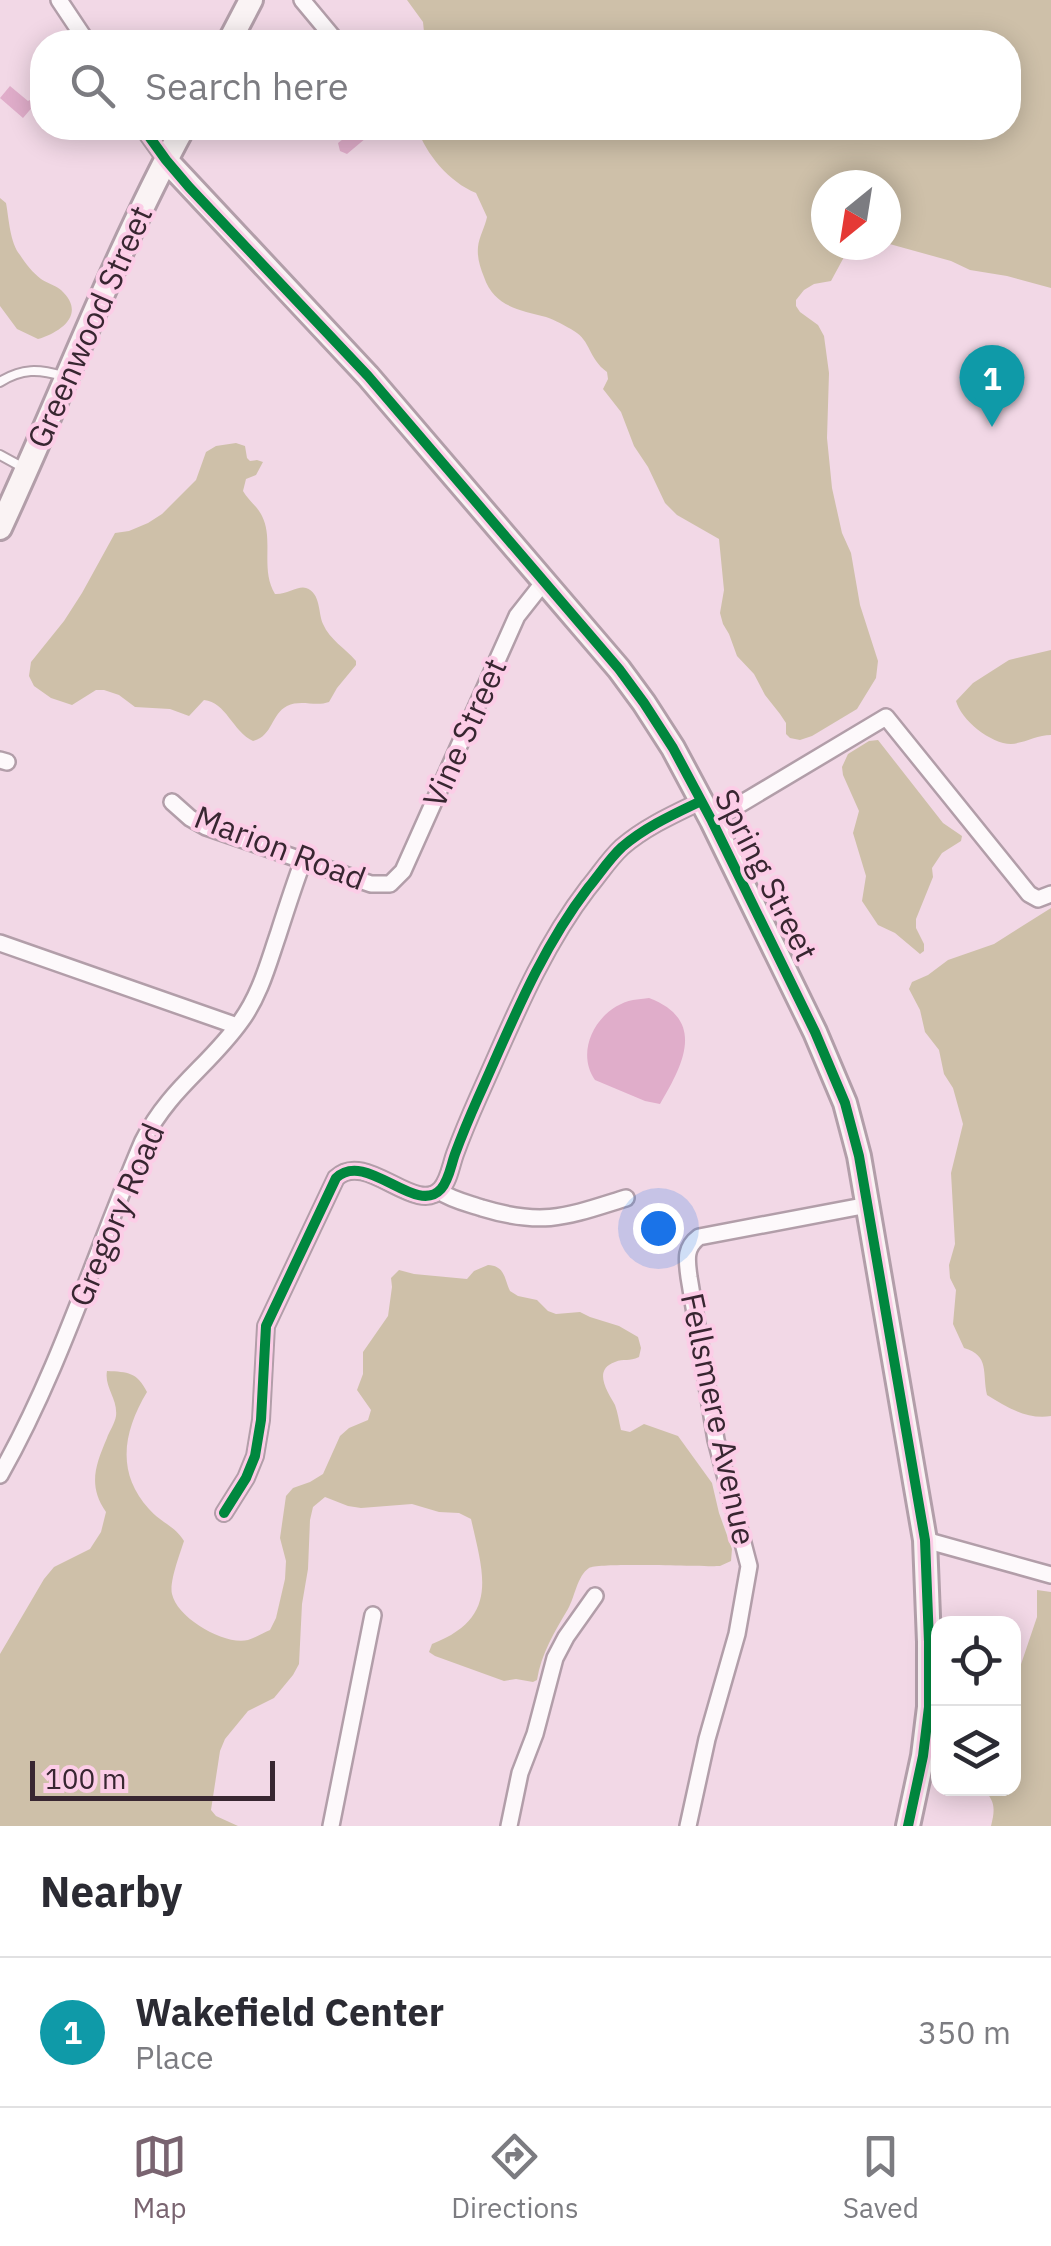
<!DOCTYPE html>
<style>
:root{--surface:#fff;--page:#f7f7f7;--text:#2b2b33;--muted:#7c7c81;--line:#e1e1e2;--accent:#796470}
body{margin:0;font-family:"IBM Plex Sans",sans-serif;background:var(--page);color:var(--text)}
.controls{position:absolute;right:30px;bottom:30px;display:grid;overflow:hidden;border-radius:20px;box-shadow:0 5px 25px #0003}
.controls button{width:90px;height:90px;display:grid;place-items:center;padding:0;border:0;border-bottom:2px solid var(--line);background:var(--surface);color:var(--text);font:50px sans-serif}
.compass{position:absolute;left:811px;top:170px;width:90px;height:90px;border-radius:50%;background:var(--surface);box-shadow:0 5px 25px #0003;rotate:210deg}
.scale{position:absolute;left:30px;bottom:25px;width:245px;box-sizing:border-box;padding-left:10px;border:5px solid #382631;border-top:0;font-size:28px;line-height:35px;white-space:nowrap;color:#382631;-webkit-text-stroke:8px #fccde7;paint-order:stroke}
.you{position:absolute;left:658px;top:1228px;width:35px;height:35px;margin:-25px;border:8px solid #fff;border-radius:50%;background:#1a73e8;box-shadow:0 0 0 15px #1a73e833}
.badge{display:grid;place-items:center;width:65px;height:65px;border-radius:50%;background:var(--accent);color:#fff;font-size:32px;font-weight:700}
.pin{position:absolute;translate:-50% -82px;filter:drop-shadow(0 2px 5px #0008)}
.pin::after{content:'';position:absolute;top:52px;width:35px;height:30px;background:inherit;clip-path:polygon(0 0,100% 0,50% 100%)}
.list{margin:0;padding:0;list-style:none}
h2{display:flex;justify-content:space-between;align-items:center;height:130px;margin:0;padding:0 40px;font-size:42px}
h2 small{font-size:32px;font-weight:400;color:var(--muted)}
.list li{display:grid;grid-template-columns:65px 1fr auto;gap:30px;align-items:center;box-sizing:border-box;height:150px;padding:0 40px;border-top:2px solid var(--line)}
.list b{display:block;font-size:38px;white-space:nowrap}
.list p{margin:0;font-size:32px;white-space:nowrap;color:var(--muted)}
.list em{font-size:32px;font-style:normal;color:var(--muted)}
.icon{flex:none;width:55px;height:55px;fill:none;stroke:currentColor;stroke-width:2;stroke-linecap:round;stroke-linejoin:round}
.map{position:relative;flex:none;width:1051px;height:1826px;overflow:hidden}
.search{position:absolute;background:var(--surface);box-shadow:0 5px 25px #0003;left:30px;right:30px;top:30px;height:110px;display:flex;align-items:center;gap:25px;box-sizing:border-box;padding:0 35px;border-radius:40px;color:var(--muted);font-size:38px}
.sheet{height:280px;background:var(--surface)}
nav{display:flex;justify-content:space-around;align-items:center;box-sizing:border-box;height:140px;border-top:2px solid var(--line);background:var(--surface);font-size:28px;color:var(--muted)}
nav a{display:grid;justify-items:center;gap:5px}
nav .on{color:var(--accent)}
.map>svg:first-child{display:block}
</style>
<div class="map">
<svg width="1051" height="1826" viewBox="0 0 1051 1826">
<rect width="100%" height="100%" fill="#f2d8e6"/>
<!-- green -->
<path fill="#cec0a9" d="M407 0H1051V288L1007 276 970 270 951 261 886 243V185H826V245H853L844 257 831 281 814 284 804 290 796 300V306L800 312 818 325 824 336 829 373 827 438 832 488 842 533 851 553 860 605 878 661 876 678 857 709 812 736 800 740 790 738 786 734V723L780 714 765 695 754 674 737 656 729 634 723 624 720 613 724 590 719 539 677 515 665 503 648 467 634 446 621 412 603 389 608 379 607 372C588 358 591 341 574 331 566 326 555 320 546 317 520 310 494 307 484 277 480 267 477 258 478 247 479 237 485 227 487 217L476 193C449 182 426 154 417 128H1008V42H425L423 22Z
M0 198 6 203C9 219 10 243 20 255 25 263 33 273 41 279 47 283 55 285 61 290 87 314 61 332 38 339L17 329 0 306Z
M236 443 245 446 247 458 250 461 257 460 263 462 256 475 246 479 243 491C248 500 258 507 262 516 274 540 260 569 275 594 286 595 299 585 306 588 321 593 318 613 323 624 330 640 345 648 356 661V665L337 688 329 702C315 707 301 699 287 706 271 714 273 736 253 741 233 732 226 702 204 700L189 716 170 709 135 707 119 695 104 690H96L72 705 51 698 34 686 29 676 31 662 64 621 82 593 115 533 129 531 148 523 162 514 196 480 206 452 216 446Z
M1051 650V735C1037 735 1025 743 1011 744 991 744 961 720 956 701L973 683 1009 660Z
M878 740 943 823 962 836 961 841 942 853 932 868 933 877 916 919V928L924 944V951L920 954 895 933 878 925 862 901 866 876 853 833 859 811 843 775 842 767 848 754 869 741Z
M1051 908V1416C1028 1420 1006 1407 987 1395 982 1372 990 1356 964 1348L953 1324 956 1290 950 1278 949 1265 955 1244 951 1173 963 1124 953 1088 944 1074 939 1050 925 1032 920 1010 909 989 912 982 928 975 948 960 994 944Z
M488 1265C505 1266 504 1278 510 1291L518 1296 537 1300 548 1311 556 1314 580 1312 590 1317 619 1326 638 1337 641 1348 639 1357C629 1362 624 1358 615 1362 592 1370 608 1392 615 1405 618 1413 619 1422 621 1430L630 1432 644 1424 678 1436 712 1483 719 1513 732 1549 731 1561 720 1566C699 1567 600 1562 589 1568 577 1576 575 1597 568 1609 555 1631 541 1654 537 1680L533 1682 516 1679 504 1681 435 1656 429 1652 432 1644C499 1618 484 1576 471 1519L459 1513 439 1512 412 1504 361 1508 348 1506 325 1497 313 1507 310 1520 308 1569 302 1604 299 1664 293 1675 274 1698 248 1711 225 1739 220 1751 211 1810 216 1816 238 1826H0V1654L44 1579 54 1567 90 1549 101 1532 106 1512C88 1486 95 1466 107 1438 109 1432 115 1423 116 1416 118 1399 104 1387 107 1371 128 1372 137 1372 147 1392 123 1432 116 1473 149 1509 160 1522 175 1526 184 1541 180 1554 169 1582 172 1594 177 1618 225 1646 248 1640 255 1638 263 1633 270 1630L276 1618 285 1579 286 1561 280 1538 286 1496 293 1488 310 1482 323 1474 340 1436 349 1428 368 1420 371 1410 357 1390 363 1374V1352L388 1316 392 1287 391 1278 399 1270 414 1274 467 1279 474 1271Z
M1037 1590 1051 1592V1826H991C995 1810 996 1800 982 1789L1014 1788 1016 1679 1037 1617Z"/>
<!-- water -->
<path fill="#e0adca" d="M10 86 28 101 30 100 35 104 23 118 0 98Z
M357 128 363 132 366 138 347 154 340 151 338 143Z
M649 998C707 1020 683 1065 660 1104L645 1101 595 1080C574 1050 598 1007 633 1000 638 999 644 999 649 998Z"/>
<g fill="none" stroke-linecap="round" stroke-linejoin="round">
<!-- lane casing -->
<g stroke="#b29ea9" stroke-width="12">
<path id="lane" d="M0 382C22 368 39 369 63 376
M0 455 22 467"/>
</g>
<!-- street casing -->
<g stroke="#b29ea9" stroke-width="20">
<path id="street" d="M59 0 87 42
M302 0 337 42
M143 128 166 160
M0 760 7 762
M172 802 190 818 206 827 371 884H390L403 871 517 616 543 583
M712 821 886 717 1029 894 1038 899 1051 894
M0 943 237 1026
M439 1191C452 1200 467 1203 482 1208 544 1227 568 1216 626 1198
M0 1475C60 1369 95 1253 143 1141 169 1089 209 1066 241 1021 260 995 268 964 278 935 286 910 294 885 303 861
M224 1513 246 1478 255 1456 261 1420 266 1326 336 1178C366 1149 416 1217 441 1189 449 1180 451 1165 455 1154 462 1135 470 1116 478 1098 511 1025 539 952 588 888 599 875 609 859 622 847 645 827 674 814 701 801
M925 1540 1051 1575
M331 1826 373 1615
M509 1826 520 1773 535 1734 555 1658 566 1637 595 1596
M688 1826 707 1739 737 1634 749 1566 716 1440 689 1277C687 1261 684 1248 699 1237L868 1205"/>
</g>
<!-- secondary casing -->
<g stroke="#b29ea9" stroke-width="28">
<path id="secondary" d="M229 42 251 0
M166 160 368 376 619 669 644 703 673 748 712 821 815 1032 845 1103 859 1156 925 1540 929 1642V1707L923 1756 908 1826
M0 528C62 395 113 257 183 128"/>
</g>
<!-- lane -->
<use href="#lane" stroke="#fdf9fb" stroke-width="8"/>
<!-- street -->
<use href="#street" stroke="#fdf9fb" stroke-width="15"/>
<!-- secondary -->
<use href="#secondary" stroke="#faf3f4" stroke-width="22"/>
<!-- cycleway casing -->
<g stroke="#fccde7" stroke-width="16">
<path id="cycleway" d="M143 128 166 160 189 187 368 376 619 669 644 703 673 748 712 821 815 1032 845 1103 859 1156 925 1540 929 1642V1707L923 1756 908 1826
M224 1513 246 1478 255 1456 261 1420 266 1326 336 1178C366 1149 416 1217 441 1189 449 1180 451 1165 455 1154 462 1135 470 1116 478 1098 511 1025 539 952 588 888 599 875 609 859 622 847 645 827 674 814 701 801"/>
</g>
<!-- cycleway -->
<use href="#cycleway" stroke="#00873e" stroke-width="10"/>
</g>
<g text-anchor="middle" stroke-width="8" stroke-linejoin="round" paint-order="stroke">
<!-- street labels -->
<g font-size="32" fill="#382631" stroke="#fccde7">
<text transform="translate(90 327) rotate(-66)" y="11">Greenwood Street</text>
<text transform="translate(465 733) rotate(-66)" y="11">Vine Street</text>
<text transform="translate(280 848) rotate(21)" y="11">Marion Road</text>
<text transform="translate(766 875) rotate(63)" y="11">Spring Street</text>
<text transform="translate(117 1215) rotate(-67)" y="11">Gregory Road</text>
<text transform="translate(718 1419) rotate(78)" y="11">Fellsmere Avenue</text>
</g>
</g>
</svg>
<div class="controls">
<button><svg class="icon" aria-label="locate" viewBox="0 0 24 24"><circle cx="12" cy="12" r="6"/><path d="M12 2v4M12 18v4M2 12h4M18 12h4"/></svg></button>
<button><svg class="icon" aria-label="layers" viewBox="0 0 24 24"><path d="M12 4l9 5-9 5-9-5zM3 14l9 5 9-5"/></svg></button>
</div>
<svg class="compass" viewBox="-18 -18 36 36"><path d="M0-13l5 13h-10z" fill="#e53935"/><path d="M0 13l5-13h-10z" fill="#7c7c81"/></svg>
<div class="scale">100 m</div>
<div class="you"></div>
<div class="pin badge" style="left:992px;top:427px;background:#0f9aa8">1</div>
<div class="search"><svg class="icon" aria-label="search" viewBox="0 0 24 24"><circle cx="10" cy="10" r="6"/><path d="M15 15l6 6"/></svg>Search here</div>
</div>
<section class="sheet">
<h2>Nearby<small></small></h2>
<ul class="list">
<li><span class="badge" style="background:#0f9aa8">1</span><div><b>Wakefield Center</b><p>Place</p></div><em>350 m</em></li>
</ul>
</section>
<nav>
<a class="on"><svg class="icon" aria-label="map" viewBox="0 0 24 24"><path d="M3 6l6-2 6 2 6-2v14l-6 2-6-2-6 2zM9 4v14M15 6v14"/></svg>Map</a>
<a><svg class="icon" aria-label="directions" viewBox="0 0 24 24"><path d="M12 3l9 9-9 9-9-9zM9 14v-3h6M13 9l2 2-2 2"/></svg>Directions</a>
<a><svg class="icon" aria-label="saved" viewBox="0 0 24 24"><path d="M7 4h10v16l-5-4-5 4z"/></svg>Saved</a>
</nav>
